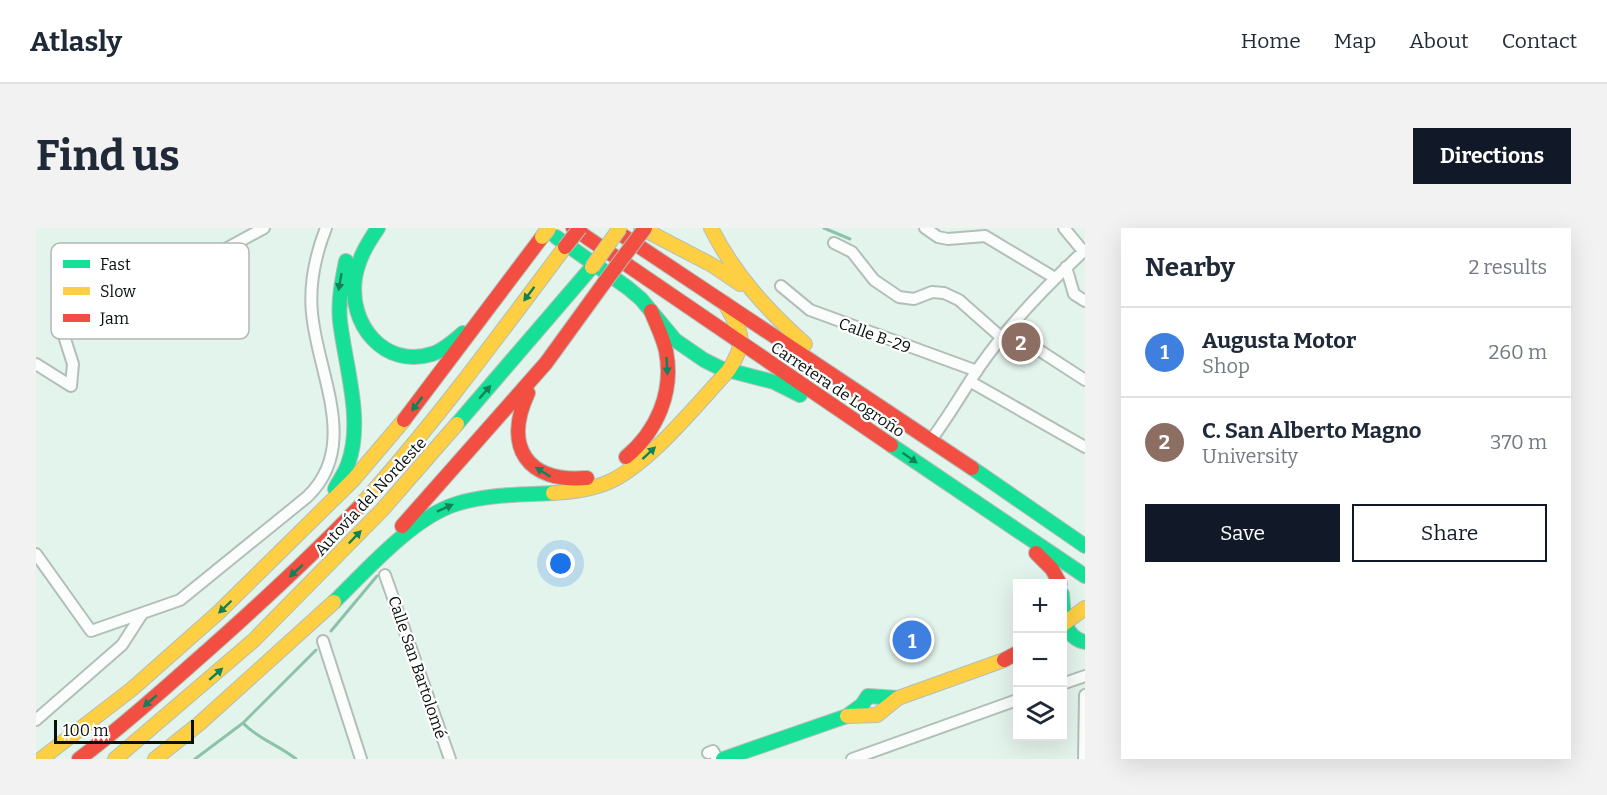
<!DOCTYPE html>
<meta charset="utf-8">
<style>
:root{--surface:#fff;--page:#f2f2f3;--text:#1f2937;--muted:#747a83;--line:#e0e1e3;--accent:#111827}
body{margin:0;font-family:Bitter,serif;background:var(--page);color:var(--text)}
.controls{position:absolute;right:18px;bottom:18px;display:grid;overflow:hidden;border-radius:0px;box-shadow:0 6px 24px #0002}
.controls button{width:54px;height:54px;display:grid;place-items:center;padding:0;border:0;border-bottom:2px solid var(--line);background:var(--surface);color:var(--text);font:30px sans-serif}
.scale{position:absolute;left:18px;bottom:15px;width:140px;box-sizing:border-box;padding-left:6px;border:3px solid #060f0b;border-top:0;font-size:16px;line-height:21px;white-space:nowrap;color:#060f0b;-webkit-text-stroke:4px #fff;paint-order:stroke}
.you{position:absolute;left:525px;top:336px;width:21px;height:21px;margin:-15px;border:4px solid #fff;border-radius:50%;background:#1a73e8;box-shadow:0 0 0 9px #1a73e833}
.badge{display:grid;place-items:center;width:39px;height:39px;border-radius:50%;background:var(--accent);color:#fff;font-size:20px;font-weight:700}
.pin{position:absolute;translate:-50% -50%;border:3px solid #fff;box-shadow:0 2px 6px #0006}
.list{margin:0;padding:0;list-style:none}
h2{display:flex;justify-content:space-between;align-items:center;height:78px;margin:0;padding:0 24px;font-size:26px}
h2 small{font-size:20px;font-weight:400;color:var(--muted)}
.list li{display:grid;grid-template-columns:39px 1fr auto;gap:18px;align-items:center;box-sizing:border-box;height:90px;padding:0 24px;border-top:2px solid var(--line)}
.list b{display:block;font-size:22px;white-space:nowrap}
.list p{margin:0;font-size:20px;white-space:nowrap;color:var(--muted)}
.list em{font-size:20px;font-style:normal;color:var(--muted)}
.actions{display:flex;gap:12px;padding:18px 24px}
.actions a{flex:1;padding:14px 0;border:2px solid var(--accent);border-radius:0px;text-align:center;font-size:21px;color:var(--accent)}
.actions .main{background:var(--accent);color:#fff}
.icon{flex:none;width:33px;height:33px;fill:none;stroke:currentColor;stroke-width:2;stroke-linecap:round;stroke-linejoin:round}
.map{position:relative;flex:none;width:1049px;height:531px;overflow:hidden;border-radius:0px}
header{display:flex;align-items:center;gap:36px;box-sizing:border-box;height:84px;padding:0 30px;background:var(--surface);border-bottom:2px solid var(--line)}
header strong{font-size:28px}
nav{display:flex;gap:33px;margin-inline-start:auto;font-size:21px}
.intro{display:flex;align-items:center;justify-content:space-between;box-sizing:border-box;height:144px;padding:0 36px}
h1{margin:0;font-size:42px}
.button{padding:15px 27px;border-radius:0px;background:var(--accent);color:#fff;font-size:21px;font-weight:700}
main{display:flex;gap:36px;padding:0 36px}
aside{flex:1;background:var(--surface);border-radius:0px;box-shadow:0 6px 24px #0002}
.map>svg:first-child{display:block}
</style>
<header>
<strong>Atlasly</strong>
<nav><a>Home</a><a>Map</a><a>About</a><a>Contact</a></nav>
</header>
<div class="intro"><h1>Find us</h1><a class="button">Directions</a></div>
<main>
<div class="map">
<svg width="1049" height="531" viewBox="0 0 1049 531">
<rect width="100%" height="100%" fill="#e3f4ec"/>
<g fill="none" stroke-linecap="round" stroke-linejoin="round">
<!-- stream -->
<path stroke="#8cc2aa" stroke-width="3" d="M788 0 814 11
M295 403 341 348
M207 495C222 511 243 517 260 531
M159 531 207 495 280 422"/>
<!-- street casing -->
<g stroke="#b2bfb8" stroke-width="14">
<path id="street" d="M889 0 902 9 912 11 949 8 1019 50
M1028 0 1047 23
M798 15 816 24 838 52 863 69 878 71 896 64 908 65 923 72 966 110
M1030 39 1038 66 1049 73
M745 58 774 82 941 143
M972 102 1049 152
M0 136 35 158 37 136 28 108 32 80 51 70 85 69 120 59 228 0
M935 154 1049 219
M895 212C913 188 927 163 944 138 974 95 1010 58 1049 22
M0 326 55 403 144 372 271 269C325 218 281 145 276 85 273 55 279 28 290 0
M349 347 414 531
M287 413 325 531
M1026 456 1049 448
M0 492 86 417 106 386
M672 525 677 523 681 531
M816 531 981 472
M1048 531 1049 467"/>
</g>
<!-- fast casing -->
<g stroke="#b2bfb8" stroke-width="16">
<path id="fast" d="M342 0C331 16 322 31 319 50 312 96 348 141 396 126 408 122 418 113 427 105
M520 9 592 60 605 71 639 112 668 132 684 140 738 154 764 167
M421 196 556 39
M855 217 1049 348
M936 240 1049 318
M299 261C303 253 309 245 312 236 328 193 309 137 304 93 302 72 306 53 310 33
M1026 366C1028 385 1026 409 1049 414
M298 374C331 342 376 290 420 276 451 266 484 267 517 265
M687 531 811 488 826 477 832 468 862 470"/>
</g>
<!-- slow casing -->
<g stroke="#b2bfb8" stroke-width="16">
<path id="slow" d="M605 0 676 37 704 56
M675 0C698 46 731 82 769 116
M517 265C535 264 558 261 575 253 616 233 660 177 692 143 713 111 705 106 689 75
M324 278C398 196 463 107 529 19
M1026 397 1049 380
M811 488 841 487 862 470 968 432
M5 531 96 461 183 384 317 252 368 192
M79 531 218 412 346 282 421 196
M119 531 164 495 298 374"/>
</g>
<!-- jam casing -->
<g stroke="#b2bfb8" stroke-width="16">
<path id="jam" d="M537 0 855 217
M586 7 936 240
M492 165C467 219 491 255 551 250
M368 192 506 9
M590 229C621 203 638 164 630 123 627 109 620 96 615 83
M366 298 510 135 568 55
M1000 325 1016 341 1024 356
M968 432 981 425
M43 531C82 502 118 470 155 437 213 386 270 334 324 278"/>
</g>
<!-- street -->
<use href="#street" stroke="#fbfdfc" stroke-width="10"/>
<!-- fast -->
<use href="#fast" stroke="#16e098" stroke-width="14"/>
<!-- slow -->
<use href="#slow" stroke="#ffcf43" stroke-width="14"/>
<!-- jam -->
<use href="#jam" stroke="#f24e42" stroke-width="14"/>
<!-- slow-bridge casing -->
<g stroke="#b2bfb8" stroke-width="16" stroke-linecap="butt">
<path id="slow-bridge" d="M506 9 513 0
M556 39 584 0"/>
</g>
<!-- jam-bridge casing -->
<g stroke="#b2bfb8" stroke-width="16" stroke-linecap="butt">
<path id="jam-bridge" d="M529 19 544 0
M568 55 609 0"/>
</g>
<!-- slow-bridge -->
<use href="#slow-bridge" stroke="#ffcf43" stroke-width="14"/>
<!-- jam-bridge -->
<use href="#jam-bridge" stroke="#f24e42" stroke-width="14"/>
</g>
<!-- one-way arrows -->
<defs><path id="oneway-solid" d="M-6-.8H1V-3.2L6.5 0L1 3.2V.8H-6Z" transform="scale(1.5)"/></defs>
<g fill="#0f8259">
<use href="#oneway-solid" transform="translate(304 54) rotate(100)"/>
<use href="#oneway-solid" transform="translate(493 66) rotate(127)"/>
<use href="#oneway-solid" transform="translate(631 138) rotate(87)"/>
<use href="#oneway-solid" transform="translate(449 164) rotate(-49)"/>
<use href="#oneway-solid" transform="translate(381 176) rotate(127)"/>
<use href="#oneway-solid" transform="translate(613 225) rotate(-43)"/>
<use href="#oneway-solid" transform="translate(874 230) rotate(35)"/>
<use href="#oneway-solid" transform="translate(507 244) rotate(-148)"/>
<use href="#oneway-solid" transform="translate(409 280) rotate(-24)"/>
<use href="#oneway-solid" transform="translate(319 309) rotate(-46)"/>
<use href="#oneway-solid" transform="translate(260 343) rotate(138)"/>
<use href="#oneway-solid" transform="translate(189 379) rotate(136)"/>
<use href="#oneway-solid" transform="translate(180 446) rotate(-41)"/>
<use href="#oneway-solid" transform="translate(114 473) rotate(139)"/>
</g>
<g text-anchor="middle" stroke-width="4.5" stroke-linejoin="round" paint-order="stroke">
<!-- street labels -->
<g font-size="16" fill="#060f0b" stroke="#fff">
<text transform="translate(839 107) rotate(20)" y="6">Calle B-29</text>
<text transform="translate(802 161) rotate(34)" y="6">Carretera de Logroño</text>
<text transform="translate(334 268) rotate(-47)" y="6">Autovía del Nordeste</text>
<text transform="translate(382 439) rotate(71)" y="6">Calle San Bartolomé</text>
</g>
</g>
<!-- legend -->
<rect x="15" y="15" width="198" height="96" rx="9" fill="#fff" stroke="#b4b7b6" stroke-width="1.5"/>
<rect x="27" y="32" width="27" height="8" fill="#16e098"/>
<rect x="27" y="59" width="27" height="8" fill="#ffcf43"/>
<rect x="27" y="86" width="27" height="8" fill="#f24e42"/>
<g font-size="16" fill="#060f0b">
<text x="64" y="42">Fast</text>
<text x="64" y="69">Slow</text>
<text x="64" y="96">Jam</text>
</g>
</svg>
<div class="controls">
<button>+</button>
<button>−</button>
<button><svg class="icon" aria-label="layers" viewBox="0 0 24 24"><path d="M12 4l9 5-9 5-9-5zM3 14l9 5 9-5"/></svg></button>
</div>
<div class="scale">100 m</div>
<div class="you"></div>
<div class="pin badge" style="left:876px;top:412px;background:#3f7fe0">1</div>
<div class="pin badge" style="left:985px;top:114px;background:#8d6e63">2</div>
</div>
<aside>
<h2>Nearby<small>2 results</small></h2>
<ul class="list">
<li><span class="badge" style="background:#3f7fe0">1</span><div><b>Augusta Motor</b><p>Shop</p></div><em>260 m</em></li>
<li><span class="badge" style="background:#8d6e63">2</span><div><b>C. San Alberto Magno</b><p>University</p></div><em>370 m</em></li>
</ul>
<div class="actions"><a class="main">Save</a><a>Share</a></div>
</aside>
</main>
